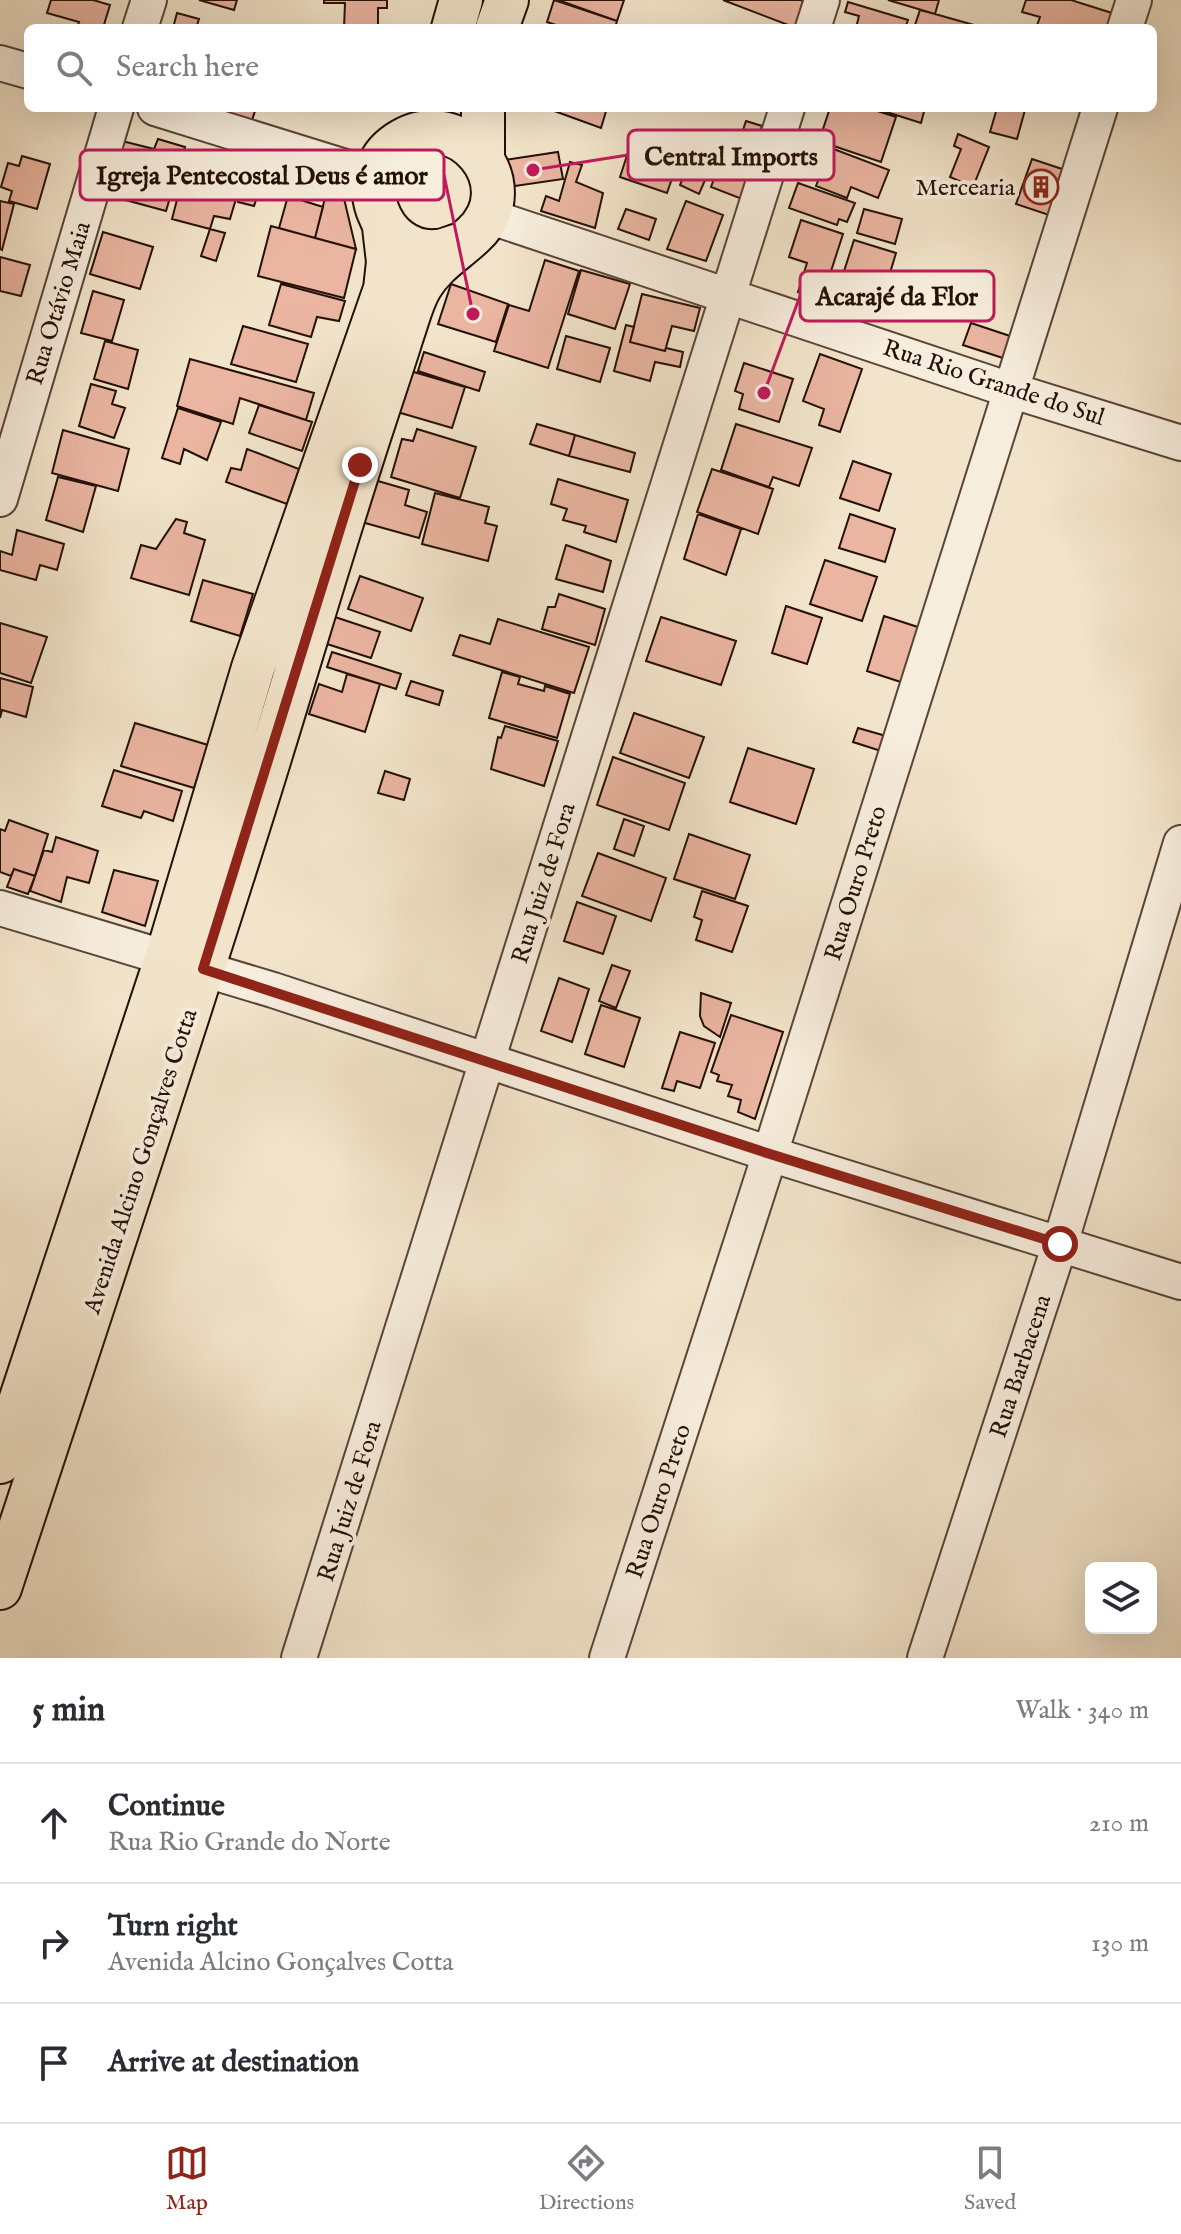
<!DOCTYPE html>
<meta charset="utf-8">
<style>
:root{--surface:#fff;--page:#f7f7f7;--text:#2b2b33;--muted:#7c7c81;--line:#e1e1e2;--accent:#8f2418}
body{margin:0;font-family:"IM FELL English",serif;background:var(--page);color:var(--text)}
.controls{position:absolute;right:24px;bottom:24px;display:grid;overflow:hidden;border-radius:12px;box-shadow:0 8px 32px #0002}
.controls button{width:72px;height:72px;display:grid;place-items:center;padding:0;border:0;border-bottom:2px solid var(--line);background:var(--surface);color:var(--text);font:40px sans-serif}
.stop{position:absolute;width:24px;height:24px;margin:-18px;border:6px solid #8f2418;border-radius:50%;background:#fff}
.stop.end{background:#8f2418;border-color:#fff;box-shadow:0 2px 8px #0008}
.list{margin:0;padding:0;list-style:none}
h2{display:flex;justify-content:space-between;align-items:center;height:104px;margin:0;padding:0 32px;font-size:34px}
h2 small{font-size:26px;font-weight:400;color:var(--muted)}
.list li{display:grid;grid-template-columns:52px 1fr auto;gap:24px;align-items:center;box-sizing:border-box;height:120px;padding:0 32px;border-top:2px solid var(--line)}
.list b{display:block;font-size:30px;white-space:nowrap}
.list p{margin:0;font-size:26px;white-space:nowrap;color:var(--muted)}
.list em{font-size:26px;font-style:normal;color:var(--muted)}
.icon{flex:none;width:44px;height:44px;fill:none;stroke:currentColor;stroke-width:2;stroke-linecap:round;stroke-linejoin:round}
.map{position:relative;flex:none;width:1181px;height:1658px;overflow:hidden}
.search{position:absolute;background:var(--surface);box-shadow:0 8px 32px #0002;left:24px;right:24px;top:24px;height:88px;display:flex;align-items:center;gap:20px;box-sizing:border-box;padding:0 28px;border-radius:12px;color:var(--muted);font-size:30px}
.sheet{height:464px;background:var(--surface)}
nav{display:flex;justify-content:space-around;align-items:center;box-sizing:border-box;height:112px;border-top:2px solid var(--line);background:var(--surface);font-size:22px;color:var(--muted)}
nav a{display:grid;justify-items:center;gap:4px}
nav .on{color:var(--accent)}
.map>svg:first-child{display:block}
</style>
<div class="map">
<svg width="1181" height="1658" viewBox="0 0 1181 1658">
<rect width="100%" height="100%" fill="#f2e4ca"/>
<filter id="stains"><feTurbulence type="fractalNoise" baseFrequency=".0025" numOctaves="4"/><feColorMatrix values="0 0 0 0 .2 0 0 0 0 .09 0 0 0 0 .02 0 0 0 .5 -.17"/></filter>
<radialGradient id="worn" r=".72"><stop offset=".6" stop-color="#630" stop-opacity="0"/><stop offset="1" stop-color="#630" stop-opacity=".3"/></radialGradient>
<!-- building -->
<path fill="#eab5a1" stroke="#251007" stroke-width="2" d="M51 0H93L110 5 103 28H77L79 22 47 13Z
M199 0H237L234 10Z
M324 0H387V8H378V28H344L345 3H324Z
M554 0 617 21 615 28H565L547 22Z
M558 0H624L617 21Z
M723 0H803L796 28Z
M888 0H939L935 14Z
M1026 0H1071L1115 14 1110 28H1036L1040 17 1022 12Z
M848 2 908 20 905 28H856L859 16 845 12Z
M920 10 935 14 981 27 914 28Z
M177 13 199 19 196 28H173Z
M208 108H256L252 120Z
M546 108H607L601 128Z
M830 108 839 110 840 108H868L896 117 881 162 819 141Z
M874 108H925L921 123Z
M997 108 1025 110 1017 139 990 132Z
M746 121 762 126 750 160 735 154Z
M958 134 989 147 973 187 950 177 961 149 954 146Z
M158 139 185 147 166 211 107 195 122 141 154 149Z
M632 140 680 155 667 193 620 177Z
M696 146 716 155 699 194 680 185Z
M831 148 889 170 878 198 851 187 847 198 816 186Z
M558 152 563 179 508 187 504 160Z
M723 155 754 167 742 199 711 187Z
M22 156 50 164 37 209 9 201 12 191 1 187 8 163 19 166Z
M1032 159 1065 170 1049 215 1016 204Z
M570 162 582 165 576 182 603 193 595 228 541 211 546 196 559 201Z
M204 163 243 175 230 219 214 216 210 229 172 219 185 169 200 173Z
M248 163 266 169 254 206 238 202Z
M798 183 855 203 847 222 839 219 837 225 789 208Z
M328 186 342 190 356 249 315 238Z
M288 196 323 207 315 238 279 228Z
M0 201 14 204 2 250 0 249Z
M686 201 723 215 706 261 667 249Z
M626 209 656 219 649 240 618 229Z
M864 209 902 219 895 244 857 233Z
M801 220 843 234 822 299 798 292 807 263 789 257Z
M271 226 356 249 344 298 258 276Z
M210 229 225 233 216 261 201 256Z
M103 232 153 247 140 289 90 274Z
M854 240 896 253 877 316 866 312 870 299 838 290Z
M0 257 30 265 21 296 0 291Z
M545 260 579 271 548 368 494 351 509 305 529 311Z
M581 270 630 284 615 329 568 314Z
M281 284 345 301 339 321 317 317 311 337 269 325Z
M451 284 508 304 496 342 438 324Z
M93 291 124 300 112 341 81 333Z
M642 294 700 308 694 331 672 326 665 351 630 342Z
M971 323 1016 338 1009 360 963 345Z
M626 325 634 327 630 342 665 351 666 348 683 352 680 367 655 362 650 381 614 371Z
M243 326 308 344 296 382 231 364Z
M566 336 610 348 600 382 557 369Z
M105 341 138 350 128 389 94 379Z
M424 352 485 372 479 391 418 371Z
M820 354 862 369 840 432 819 425 824 409 803 401Z
M190 359 314 393 306 420 240 398 233 424 177 406Z
M744 363 793 379 779 422 739 409 743 394 735 391Z
M407 370 465 387 452 428 394 411Z
M91 384 116 391 112 404 125 408 114 438 79 426Z
M259 405 312 422 302 451 249 433Z
M178 408 221 422 207 460 184 449 180 464 162 458Z
M537 424 575 435 569 456 530 444Z
M736 424 812 448 799 486 773 477 769 487 721 470Z
M417 429 476 447 460 498 391 477 402 439 413 441Z
M63 430 129 449 118 491 52 473Z
M575 435 635 453 630 472 569 456Z
M247 449 299 469 287 504 226 482 231 468 241 470Z
M853 461 891 474 879 511 840 498Z
M712 469 773 489 758 534 697 512Z
M58 477 96 486 83 532 46 520Z
M371 479 409 490 405 505 427 512 419 538 358 521Z
M558 479 628 500 616 542 584 532 586 526 563 520 567 509 551 504Z
M435 493 489 507 485 523 497 526 488 561 422 544Z
M698 514 741 529 726 575 684 559Z
M850 514 895 529 885 562 839 548Z
M176 519 187 522 184 533 205 540 189 595 131 578 141 545 156 549Z
M17 530 64 544 57 570 40 565 36 580 0 570V551L12 555Z
M566 545 611 561 603 592 556 579Z
M825 560 877 577 862 621 810 604Z
M360 576 423 598 411 631 348 609Z
M203 580 253 594 240 636 191 621Z
M559 594 605 609 595 645 542 629 548 607H555Z
M786 606 822 618 807 664 772 653Z
M884 616 927 630 910 685 867 671Z
M335 617 380 632 371 658 327 644Z
M661 617 736 641 721 685 646 661Z
M498 619 589 647 574 693 453 655 460 635 490 644Z
M0 623 47 637 31 683 0 673Z
M332 652 401 674 396 689 327 667Z
M502 672 520 677 518 684 544 691 545 686 570 694 557 738 489 718Z
M347 674 380 684 365 732 309 714 319 684 342 692Z
M0 678 33 687 26 717 2 710 0 718Z
M411 681 443 691 439 705 406 695Z
M634 713 704 737 689 778 620 753Z
M135 723 208 745 194 788 121 766Z
M505 726 558 741 544 786 491 769 498 737 501 738Z
M858 728 886 736 881 751 853 742Z
M748 748 814 769 796 824 730 802Z
M613 757 685 783 669 830 597 805Z
M114 770 182 791 173 821 144 811 141 818 102 806Z
M385 771 410 779 404 800 378 793Z
M624 819 644 826 634 856 614 849Z
M9 820 48 834 35 876 14 869 11 876 0 872V829L5 831Z
M689 834 750 855 735 899 674 879Z
M56 837 98 851 89 883 67 877 61 902 30 891 44 850 52 852Z
M598 853 666 878 651 921 582 896Z
M14 869 35 876 28 894 7 887Z
M114 870 158 881 145 926 102 912Z
M702 891 748 906 732 952 696 940 702 920 694 917Z
M577 902 616 916 603 954 564 941Z
M612 965 630 971 616 1008 599 1001Z
M559 978 589 989 572 1042 541 1031Z
M701 993 731 1003 720 1037 704 1026 700 1016Z
M601 1005 640 1018 624 1067 585 1054Z
M731 1015 783 1032 755 1119 738 1112 741 1100 728 1096 732 1085 717 1081 719 1075 711 1072Z
M680 1032 715 1043 700 1088 677 1081 674 1091 662 1088Z"/>
<g fill="none" stroke-linecap="round" stroke-linejoin="round">
<!-- minor casing -->
<g stroke="#584538" stroke-width="38">
<path id="minor" d="M140 28 149 0
M813 28 822 0
M1125 28 1134 0
M0 63 28 71
M155 108 374 176
M488 216 1010 390 1181 443
M0 499 116 108
M0 908 273 990 770 1154 1181 1282
M299 1658 787 108
M607 1658 770 1154 1100 108
M925 1658 1060 1244 1181 843"/>
</g>
<!-- major casing -->
<g stroke="#251007" stroke-width="46">
<path id="major" d="M453 28 461 0
M497 28 507 0
M483 159V108
M0 1462 166 959 253 668 385 289 388 262 384 227
M0 1588C85 1330 171 1072 253 812 294 682 331 552 374 422 383 394 393 365 402 336 408 319 412 301 421 286 434 264 455 252 473 235 528 185 458 102 398 143 350 175 379 255 436 251 444 251 454 246 462 244"/>
</g>
<!-- minor -->
<use href="#minor" stroke="#f7eddd" stroke-width="34"/>
<!-- major -->
<use href="#major" stroke="#f2e4ca" stroke-width="42"/>
</g>
<g fill="none" stroke-linecap="round" stroke-linejoin="round">
<!-- route -->
<path stroke="#8f2418" stroke-width="10" d="M360 465 203 969 770 1154 1060 1244"/>
</g>
<!-- icons -->
<defs>
<g id="building-ring" transform="scale(1.8)"><circle r="9.5" fill="#f7eddd" stroke="#8f2418" stroke-width="1.5"/><path d="M-4-6H4V6H1V3H-1V6H-4ZM-2.5-4.3h1.7v1.8h-1.7ZM.8-4.3h1.7v1.8H.8ZM-2.5-1h1.7V.8h-1.7ZM.8-1h1.7V.8H.8Z" fill="#8f2418"/></g>
</defs>
<g fill-rule="evenodd">
<use href="#building-ring" x="1041" y="187"/>
</g>
<g text-anchor="middle" stroke-width="8" stroke-linejoin="round" paint-order="stroke">
<!-- poi labels -->
<g font-size="24" fill="#251007" stroke="#f7eddd" text-anchor="end">
<text x="1015" y="195">Mercearia</text>
</g>
<!-- street labels -->
<g font-size="24" fill="#251007" stroke="#f7eddd">
<text transform="translate(58 303) rotate(-73)" y="8">Rua Otávio Maia</text>
<text transform="translate(994 382) rotate(18)" y="8">Rua Rio Grande do Sul</text>
<text transform="translate(543 883) rotate(-73)" y="8">Rua Juiz de Fora</text>
<text transform="translate(855 883) rotate(-73)" y="8">Rua Ouro Preto</text>
<text transform="translate(140 1161) rotate(-72)" y="8">Avenida Alcino Gonçalves Cotta</text>
<text transform="translate(1020 1366) rotate(-72)" y="8">Rua Barbacena</text>
<text transform="translate(349 1501) rotate(-73)" y="8">Rua Juiz de Fora</text>
<text transform="translate(658 1501) rotate(-72)" y="8">Rua Ouro Preto</text>
</g>
</g>
<!-- callouts -->
<path fill="none" stroke="#c2185b" stroke-width="3" d="M533 170L628 155M473 314L444 175M764 393L800 296"/>
<g fill="#c2185b" stroke="#f7eddd" stroke-width="3">
<circle cx="533" cy="170" r="8"/>
<circle cx="473" cy="314" r="8"/>
<circle cx="764" cy="393" r="8"/>
</g>
<g fill="#f7eddd" stroke="#c2185b" stroke-width="3">
<rect x="628" y="130" width="206" height="50" rx="8"/>
<rect x="80" y="150" width="364" height="50" rx="8"/>
<rect x="800" y="271" width="194" height="50" rx="8"/>
</g>
<g font-size="26" text-anchor="middle" font-weight="bold" fill="#251007">
<text x="731" y="165">Central Imports</text>
<text x="262" y="184">Igreja Pentecostal Deus é amor</text>
<text x="897" y="305">Acarajé da Flor</text>
</g>
<rect width="100%" height="100%" filter="url(#stains)"/>
<rect width="100%" height="100%" fill="url(#worn)"/>
</svg>
<div class="controls">
<button><svg class="icon" aria-label="layers" viewBox="0 0 24 24"><path d="M12 4l9 5-9 5-9-5zM3 14l9 5 9-5"/></svg></button>
</div>
<div class="stop" style="left:1060px;top:1244px"></div>
<div class="stop end" style="left:360px;top:465px"></div>
<div class="search"><svg class="icon" aria-label="search" viewBox="0 0 24 24"><circle cx="10" cy="10" r="6"/><path d="M15 15l6 6"/></svg>Search here</div>
</div>
<section class="sheet">
<h2>5 min<small>Walk · 340 m</small></h2>
<ul class="list">
<li><svg class="icon" aria-label="ahead" viewBox="0 0 24 24"><path d="M12 20V5M6 11l6-6 6 6"/></svg><div><b>Continue</b><p>Rua Rio Grande do Norte</p></div><em>210 m</em></li>
<li><svg class="icon" aria-label="right" viewBox="0 0 24 24"><path d="M7 20v-9h11M14 6l5 5-5 5"/></svg><div><b>Turn right</b><p>Avenida Alcino Gonçalves Cotta</p></div><em>130 m</em></li>
<li><svg class="icon" aria-label="arrive" viewBox="0 0 24 24"><path d="M6 21V4h12l-3 4 3 4H6"/></svg><div><b>Arrive at destination</b></div></li>
</ul>
</section>
<nav>
<a class="on"><svg class="icon" aria-label="map" viewBox="0 0 24 24"><path d="M3 6l6-2 6 2 6-2v14l-6 2-6-2-6 2zM9 4v14M15 6v14"/></svg>Map</a>
<a><svg class="icon" aria-label="directions" viewBox="0 0 24 24"><path d="M12 3l9 9-9 9-9-9zM9 14v-3h6M13 9l2 2-2 2"/></svg>Directions</a>
<a><svg class="icon" aria-label="saved" viewBox="0 0 24 24"><path d="M7 4h10v16l-5-4-5 4z"/></svg>Saved</a>
</nav>
